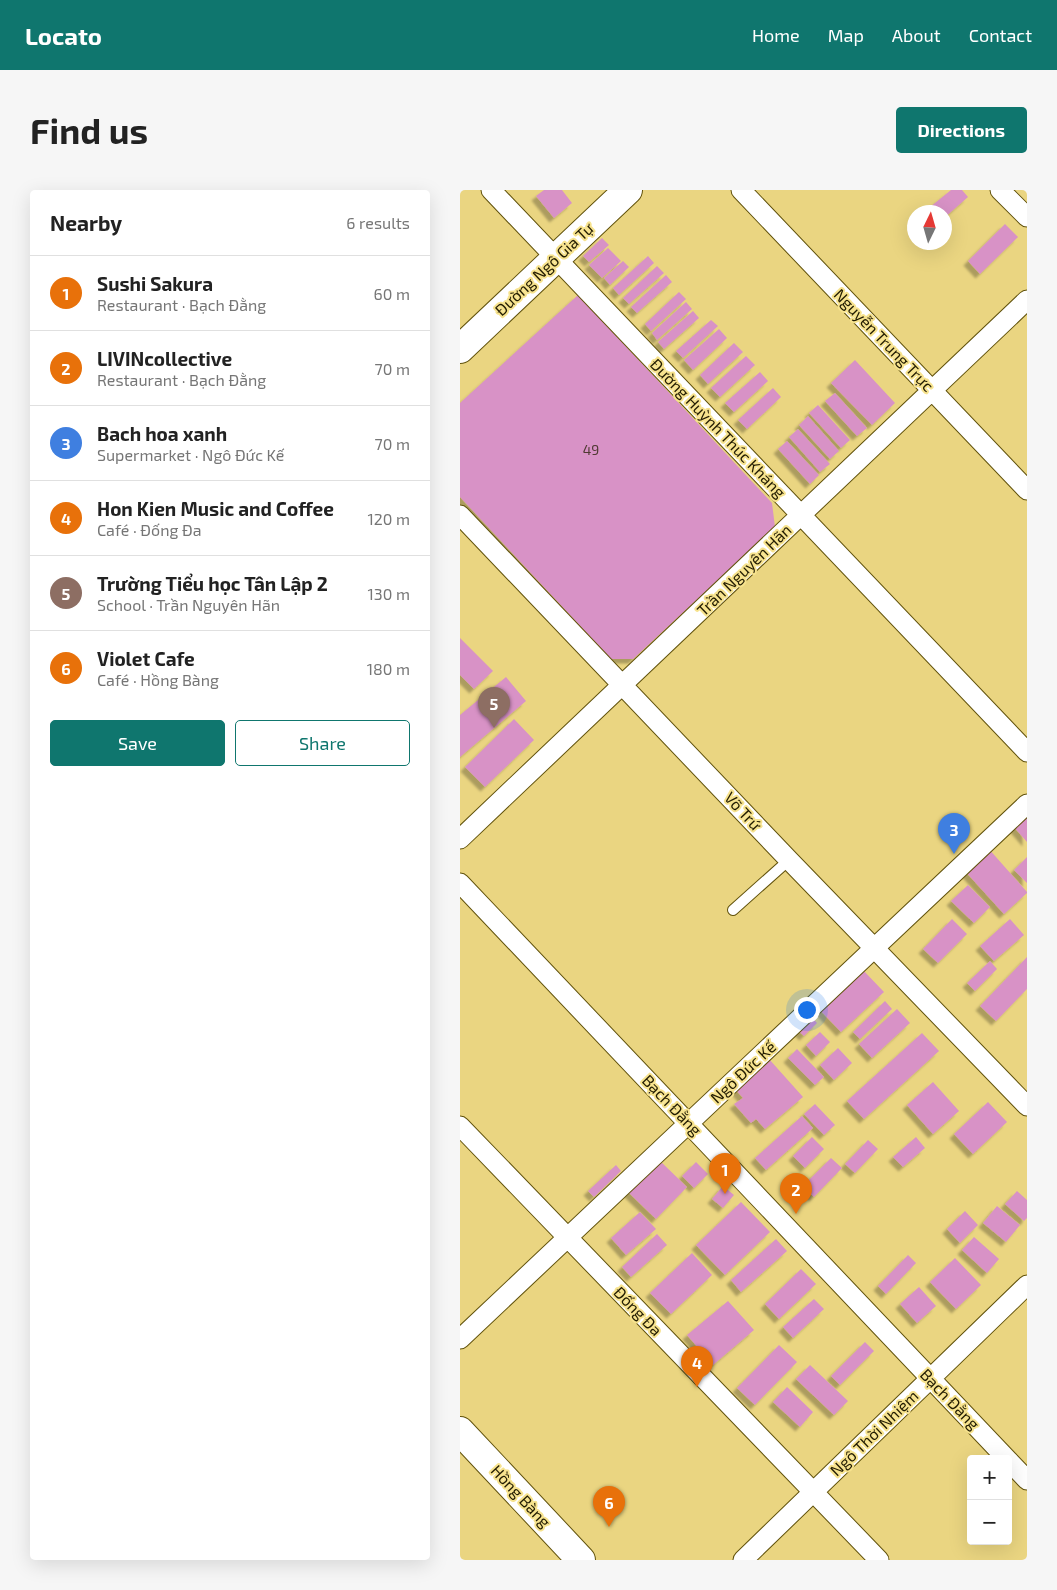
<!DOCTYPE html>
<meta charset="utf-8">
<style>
:root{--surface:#fff;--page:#f6f6f6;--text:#222;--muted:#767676;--line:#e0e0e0;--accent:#0f766e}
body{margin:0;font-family:"Exo 2",sans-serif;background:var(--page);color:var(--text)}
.controls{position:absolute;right:15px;bottom:15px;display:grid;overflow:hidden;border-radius:5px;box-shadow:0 5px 20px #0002}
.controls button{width:45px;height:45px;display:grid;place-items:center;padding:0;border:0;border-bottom:1px solid var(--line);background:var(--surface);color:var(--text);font:25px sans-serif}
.compass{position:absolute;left:447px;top:15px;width:45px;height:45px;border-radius:50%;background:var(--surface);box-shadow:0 5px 20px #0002;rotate:5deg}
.you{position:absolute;left:346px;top:819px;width:18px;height:18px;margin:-12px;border:4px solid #fff;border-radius:50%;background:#1a73e8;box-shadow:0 0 0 8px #1a73e833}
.badge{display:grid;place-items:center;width:32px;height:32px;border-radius:50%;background:var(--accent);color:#fff;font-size:16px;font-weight:700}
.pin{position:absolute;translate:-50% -41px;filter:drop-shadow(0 1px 2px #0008)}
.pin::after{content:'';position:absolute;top:26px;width:18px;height:15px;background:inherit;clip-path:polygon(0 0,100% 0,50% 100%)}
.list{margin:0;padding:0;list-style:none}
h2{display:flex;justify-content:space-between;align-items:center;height:65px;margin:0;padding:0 20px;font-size:21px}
h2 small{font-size:16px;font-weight:400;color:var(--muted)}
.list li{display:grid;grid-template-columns:32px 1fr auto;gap:15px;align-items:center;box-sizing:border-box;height:75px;padding:0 20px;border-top:1px solid var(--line)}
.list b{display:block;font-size:19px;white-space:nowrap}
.list p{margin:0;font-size:16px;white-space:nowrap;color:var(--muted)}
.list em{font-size:16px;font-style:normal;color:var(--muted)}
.actions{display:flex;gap:10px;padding:15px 20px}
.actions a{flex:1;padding:11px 0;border:1px solid var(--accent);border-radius:5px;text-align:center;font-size:18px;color:var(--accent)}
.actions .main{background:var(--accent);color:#fff}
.map{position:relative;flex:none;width:567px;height:1370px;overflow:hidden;border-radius:5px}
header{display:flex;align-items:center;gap:30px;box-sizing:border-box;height:70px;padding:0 25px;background:var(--accent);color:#fff}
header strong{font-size:24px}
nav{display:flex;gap:28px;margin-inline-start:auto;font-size:18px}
.intro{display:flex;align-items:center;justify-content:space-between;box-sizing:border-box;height:120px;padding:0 30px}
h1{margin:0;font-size:35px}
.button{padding:12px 22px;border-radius:5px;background:var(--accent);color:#fff;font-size:18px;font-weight:700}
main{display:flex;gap:30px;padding:0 30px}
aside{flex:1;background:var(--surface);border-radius:5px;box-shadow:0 5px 20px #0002}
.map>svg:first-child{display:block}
</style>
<header>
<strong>Locato</strong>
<nav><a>Home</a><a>Map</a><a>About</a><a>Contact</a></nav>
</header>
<div class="intro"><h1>Find us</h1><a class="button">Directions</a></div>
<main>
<aside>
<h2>Nearby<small>6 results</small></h2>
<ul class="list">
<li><span class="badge" style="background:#e8710a">1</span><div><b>Sushi Sakura</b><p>Restaurant · Bạch Đằng</p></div><em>60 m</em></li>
<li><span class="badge" style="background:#e8710a">2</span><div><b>LIVINcollective</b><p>Restaurant · Bạch Đằng</p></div><em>70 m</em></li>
<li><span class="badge" style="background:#3f7fe0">3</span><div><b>Bach hoa xanh</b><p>Supermarket · Ngô Đức Kế</p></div><em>70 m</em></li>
<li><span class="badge" style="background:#e8710a">4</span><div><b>Hon Kien Music and Coffee</b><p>Café · Đống Đa</p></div><em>120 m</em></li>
<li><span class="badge" style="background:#8d6e63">5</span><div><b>Trường Tiểu học Tân Lập 2</b><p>School · Trần Nguyên Hãn</p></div><em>130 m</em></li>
<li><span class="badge" style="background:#e8710a">6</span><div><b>Violet Cafe</b><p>Café · Hồng Bàng</p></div><em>180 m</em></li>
</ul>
<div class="actions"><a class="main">Save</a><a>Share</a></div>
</aside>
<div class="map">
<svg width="567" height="1370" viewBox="0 0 567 1370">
<defs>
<filter id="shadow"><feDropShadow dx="-4.5" dy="4.5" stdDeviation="1" flood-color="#0004"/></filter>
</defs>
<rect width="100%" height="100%" fill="#ead581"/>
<!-- building -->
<path fill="#d892c6" filter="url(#shadow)" d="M84 0H102L112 13 94 28 76 6Z
M491 0H502L508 7 484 28V22H464Z
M545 34 558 47 520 84 508 71Z
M142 48 149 55 129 72 123 66Z
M148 58 161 71 142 88 129 75Z
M188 66 194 73 159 105 153 98Z
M163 71 169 77 150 95 144 88Z
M197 76 204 83 169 114 163 108Z
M206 85 212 92 177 123 171 117Z
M219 102 226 109 191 141 185 134Z
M118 105 312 313 315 337 173 469H151L0 307V213Z
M226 112 232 119 197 150 192 143Z
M233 121 239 128 204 159 198 152Z
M251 130 258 136 223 168 216 161Z
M259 139 267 148 233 180 224 170Z
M274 153 283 162 248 194 240 185Z
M286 166 295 175 260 207 251 198Z
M395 170 435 213 412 235 371 193Z
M300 182 308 191 274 222 265 213Z
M313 198 321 207 287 239 278 230Z
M375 203 407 238 397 246 365 211Z
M358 215 390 250 381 258 349 223Z
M348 226 379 261 370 269 339 235Z
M338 239 370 274 360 282 329 247Z
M327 251 359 285 350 294 318 259Z
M0 448 33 481 14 499 0 485Z
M46 487 66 511 0 567V525Z
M54 529 74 550 25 597 5 577Z
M567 624V652L553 636Z
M528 658 567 702V703L544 724 504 680Z
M567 667V693L554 680Z
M508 695 530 717 514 733 491 711Z
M492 729 507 744 478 773 463 759Z
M550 729 564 745 534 771 520 756Z
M567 767V799L536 831 520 816Z
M530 771 537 779 515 801 507 793Z
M402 779 424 802 381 842 359 819Z
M425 811 432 819 400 849 393 842Z
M437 819 450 833 412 868 399 854Z
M347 822 357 833 344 846 333 836Z
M360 842 370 852 356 866 346 855Z
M462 843 479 861 404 929 387 911Z
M378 858 392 873 374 890 360 875Z
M337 859 364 887 355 895 328 868Z
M309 869 343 907 305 939 296 929 291 933 274 914 283 908 276 900Z
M473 892 499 921 473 944 447 915Z
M528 912 547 932 513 964 494 944Z
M355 914 375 935 364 945 344 924Z
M342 926 353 938 306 980 295 968Z
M352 947 364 959 345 978 333 966Z
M456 947 465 958 443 977 433 967Z
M408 950 418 959 395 983 385 974Z
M371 968 382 978 354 1007 343 996Z
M199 970 227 997 196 1029 168 1002Z
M236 972 248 984 234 998 222 986Z
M156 975 161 981 134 1007 128 1001Z
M263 996 274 1005 263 1018 252 1009Z
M557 1001 567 1010V1028L564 1031 545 1014Z
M281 1012 310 1042 265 1085 236 1055Z
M537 1016 560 1035 546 1052 523 1033Z
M505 1021 518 1035 500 1053 487 1039Z
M180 1022 196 1039 166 1065 151 1048Z
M197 1044 207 1055 171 1087 162 1077Z
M514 1047 539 1069 527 1083 502 1060Z
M316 1049 327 1061 281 1102 271 1090Z
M232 1063 252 1085 211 1124 190 1103Z
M448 1065 456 1073 426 1104 418 1096Z
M495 1068 521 1095 496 1119 470 1092Z
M341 1079 356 1094 319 1129 305 1114Z
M459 1097 476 1116 457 1133 440 1114Z
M354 1109 364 1119 333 1148 323 1137Z
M268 1111 294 1140 253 1175 227 1145Z
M405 1152 414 1161 380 1195 371 1186Z
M319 1155 337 1172 295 1215 277 1198Z
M350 1175 388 1211 374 1225 336 1189Z
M327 1197 353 1222 340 1237 313 1212Z"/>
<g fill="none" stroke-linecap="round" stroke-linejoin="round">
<!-- lane casing -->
<g stroke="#61520c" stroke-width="12">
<path id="lane" d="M273 720 329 670"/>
</g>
<!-- street casing -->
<g stroke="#61520c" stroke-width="21">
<path id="street" d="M31 0 567 562
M281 0 567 300
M540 0 567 27
M0 325 329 670 567 916
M0 649 567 110
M0 693 547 1269
M0 936 419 1370
M0 1149 567 614
M548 1270 567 1290
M283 1370 567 1095"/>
</g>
<!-- secondary casing -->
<g stroke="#61520c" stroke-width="30">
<path id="secondary" d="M0 159 168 0
M0 1241 121 1370"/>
</g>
<!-- lane -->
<use href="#lane" stroke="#fff" stroke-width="10"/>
<!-- street -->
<use href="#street" stroke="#fff" stroke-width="19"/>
<!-- secondary -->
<use href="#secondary" stroke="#fff" stroke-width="28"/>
</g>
<g text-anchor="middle" stroke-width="4" stroke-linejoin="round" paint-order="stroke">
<!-- number labels -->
<g font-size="14" fill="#503a33">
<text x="131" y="265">49</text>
</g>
<!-- street labels -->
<g font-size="16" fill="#221c02" stroke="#f7e38e">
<text transform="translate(84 79) rotate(-43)" y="6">Đường Ngô Gia Tự</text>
<text transform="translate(424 150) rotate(46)" y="6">Nguyễn Trung Trực</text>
<text transform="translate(258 238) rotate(46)" y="6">Đường Huỳnh Thúc Kháng</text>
<text transform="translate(284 380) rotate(-44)" y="6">Trần Nguyên Hãn</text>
<text transform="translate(283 621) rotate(47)" y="6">Võ Trứ</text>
<text transform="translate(283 882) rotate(-43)" y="6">Ngô Đức Kế</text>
<text transform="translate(212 915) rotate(46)" y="6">Bạch Đằng</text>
<text transform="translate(178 1121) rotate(46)" y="6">Đống Đa</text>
<text transform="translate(490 1209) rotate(46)" y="6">Bạch Đằng</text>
<text transform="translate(414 1243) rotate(-44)" y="6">Ngô Thời Nhiệm</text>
<text transform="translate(61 1306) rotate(47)" y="6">Hồng Bàng</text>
</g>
</g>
</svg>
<div class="controls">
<button>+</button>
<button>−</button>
</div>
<svg class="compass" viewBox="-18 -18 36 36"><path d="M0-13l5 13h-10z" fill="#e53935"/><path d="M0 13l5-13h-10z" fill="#767676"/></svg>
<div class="you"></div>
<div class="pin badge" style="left:265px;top:1004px;background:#e8710a">1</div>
<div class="pin badge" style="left:336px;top:1024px;background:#e8710a">2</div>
<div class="pin badge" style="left:494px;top:664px;background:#3f7fe0">3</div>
<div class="pin badge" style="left:237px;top:1197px;background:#e8710a">4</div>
<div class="pin badge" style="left:34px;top:538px;background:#8d6e63">5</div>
<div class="pin badge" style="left:149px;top:1337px;background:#e8710a">6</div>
</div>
</main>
